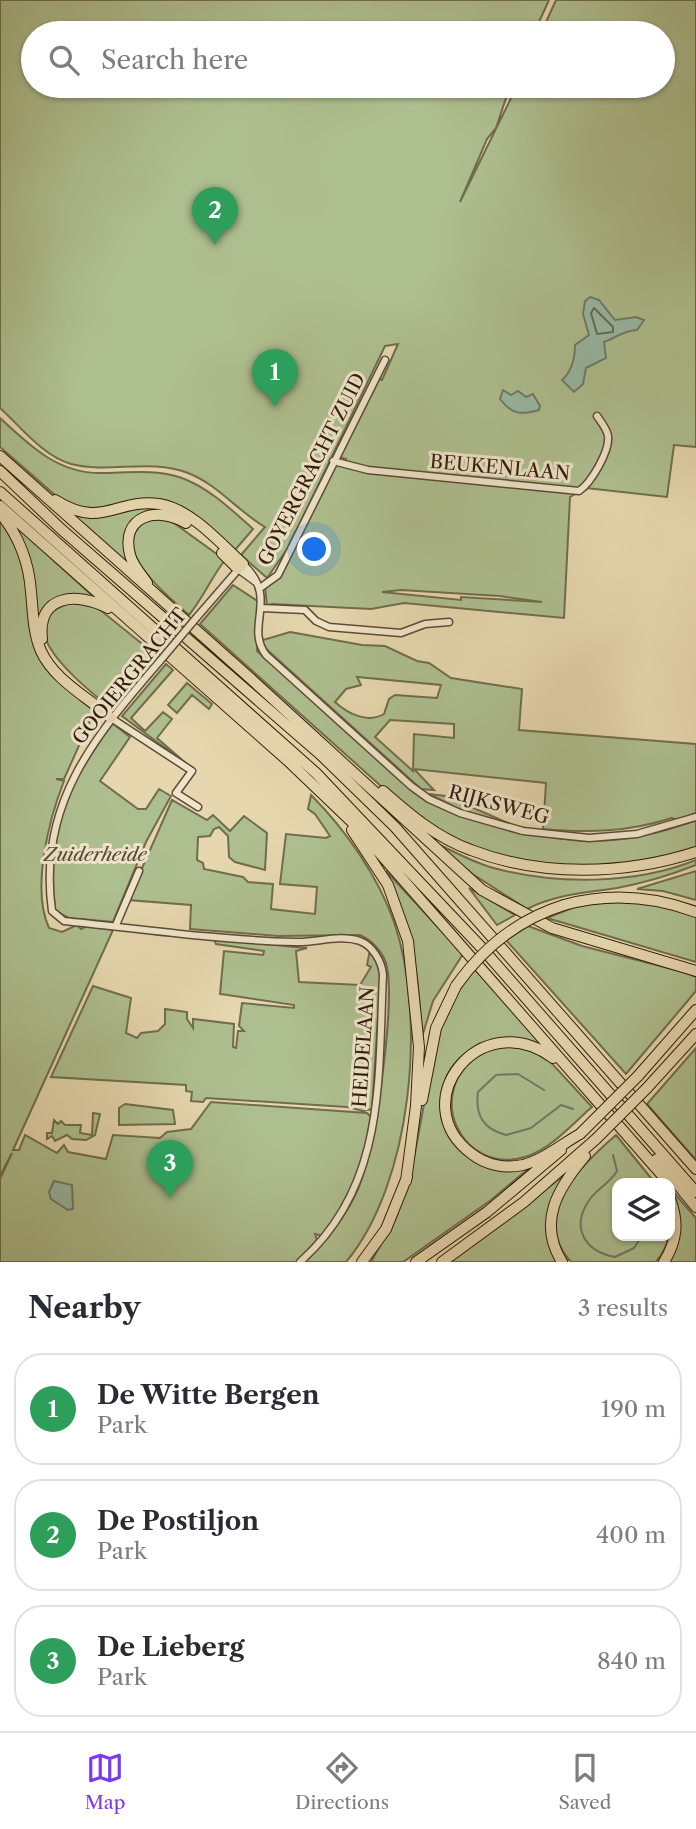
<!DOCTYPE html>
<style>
:root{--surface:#fff;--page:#f7f7f7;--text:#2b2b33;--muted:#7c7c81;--line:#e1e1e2;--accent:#7c3aed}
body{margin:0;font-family:"Libre Caslon Text",serif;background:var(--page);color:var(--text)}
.controls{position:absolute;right:21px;bottom:21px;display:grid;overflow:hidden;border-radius:14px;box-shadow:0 2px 5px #0004}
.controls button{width:63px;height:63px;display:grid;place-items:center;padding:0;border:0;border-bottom:2px solid var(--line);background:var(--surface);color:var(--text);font:35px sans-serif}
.you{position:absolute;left:315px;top:550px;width:24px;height:24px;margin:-18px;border:5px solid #fff;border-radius:50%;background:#1a73e8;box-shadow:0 0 0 10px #1a73e833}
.badge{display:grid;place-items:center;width:46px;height:46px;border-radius:50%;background:var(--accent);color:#fff;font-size:23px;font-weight:700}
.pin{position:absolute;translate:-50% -58px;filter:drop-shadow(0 2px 4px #0008)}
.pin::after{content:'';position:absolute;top:37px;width:24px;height:21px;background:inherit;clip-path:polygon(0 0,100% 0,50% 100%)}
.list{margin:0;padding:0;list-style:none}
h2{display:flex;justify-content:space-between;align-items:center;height:91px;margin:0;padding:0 28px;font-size:30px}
h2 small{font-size:23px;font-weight:400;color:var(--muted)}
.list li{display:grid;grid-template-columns:46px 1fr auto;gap:21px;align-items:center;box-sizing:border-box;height:112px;margin:0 14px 14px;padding:0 14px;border:2px solid var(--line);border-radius:28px}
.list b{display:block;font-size:26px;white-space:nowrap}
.list p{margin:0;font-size:23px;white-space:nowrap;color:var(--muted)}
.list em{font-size:23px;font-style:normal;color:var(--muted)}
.icon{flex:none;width:38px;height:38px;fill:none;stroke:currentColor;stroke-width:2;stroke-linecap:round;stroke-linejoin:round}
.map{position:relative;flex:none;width:696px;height:1262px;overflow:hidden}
.search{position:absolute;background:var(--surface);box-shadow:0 2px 5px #0004;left:21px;right:21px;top:21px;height:77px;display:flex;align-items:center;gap:18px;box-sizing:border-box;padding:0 24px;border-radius:38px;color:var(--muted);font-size:26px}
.sheet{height:469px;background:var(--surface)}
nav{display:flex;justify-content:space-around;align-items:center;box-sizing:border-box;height:98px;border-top:2px solid var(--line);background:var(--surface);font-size:19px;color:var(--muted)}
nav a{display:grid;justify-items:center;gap:4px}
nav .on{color:var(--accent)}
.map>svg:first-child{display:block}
</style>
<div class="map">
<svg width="696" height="1262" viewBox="0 0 696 1262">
<rect width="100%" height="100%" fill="#e6d7ae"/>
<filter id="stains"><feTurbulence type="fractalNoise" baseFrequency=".00286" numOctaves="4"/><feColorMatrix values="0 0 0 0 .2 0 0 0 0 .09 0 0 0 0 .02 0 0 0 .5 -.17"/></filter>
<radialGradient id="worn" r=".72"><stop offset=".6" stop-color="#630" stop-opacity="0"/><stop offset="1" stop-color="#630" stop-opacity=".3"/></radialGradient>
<!-- green -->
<path fill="#aebf8f" stroke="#706d4e" stroke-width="2" fill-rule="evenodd" d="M0 0H549L534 33H33V86H510L496 128 487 139 460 202 517 86H663V33H541L556 0H696V447L674 445 667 497 586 488 570 497 564 618 404 603 371 609 272 604 267 606 265 587 281 576 336 463 344 464 346 459 339 457 377 379 382 380 398 344 385 346 288 548 267 578 241 555 265 527C240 513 217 484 188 473 149 458 110 474 71 464 43 456 21 427 0 408ZM401 590 500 596 542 602 461 597V600L382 592Z
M0 418C29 445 57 473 100 473 127 473 153 469 179 477 207 486 232 510 253 529L235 550 186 510 170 502 93 508 77 507 63 502 0 447Z
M147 507 156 509 136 517 130 566 71 513 96 518Z
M0 517 18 548 25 574 35 644 95 710 64 779H56L64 781C49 819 31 889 49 928L62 932 77 925 81 929 87 926 113 930 13 1150H19L25 1135 57 1153 64 1145 68 1152 106 1159 113 1135 160 1138 167 1132 191 1129 211 1102 367 1113 371 1117 365 1152 353 1190 323 1236 315 1234 317 1240 297 1262H0V1179L12 1153 0 1176Z
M151 517 171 521 225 560C211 578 203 598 189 615 165 593 102 545 151 517Z
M9 520 97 600 64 596 39 629 33 587Z
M233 585 259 602 257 651 424 799C446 812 470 818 495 825 569 846 623 848 696 820V850L604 868 512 861 457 844 382 787 200 624Z
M80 601 99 609 156 655 143 669 103 702C73 677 0 617 80 601Z
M290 632 362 645 385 646 417 661 429 663 451 678 522 689 519 730 696 744V813L677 820 672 818C628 832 589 833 543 829L546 783 414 769 434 790 421 789 263 646V640ZM357 677 441 685 437 698 395 695 389 699 384 714C367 724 347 713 335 702L346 689 361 685ZM390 720 454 724V738L414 734 413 771 375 737Z
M166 664 173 670 131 718 145 731 163 712 172 719 157 738 188 765 122 716Z
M187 683 212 704 209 709 192 695 177 713 168 705Z
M112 723 130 737 100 781 138 809H146L159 789 171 796 146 842 113 922 69 918 55 911C54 893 50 874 51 856 56 804 83 765 112 723Z
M429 794 446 796 515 826 461 810Z
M311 795C345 829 378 876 394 922 427 1018 412 1183 346 1262H304C326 1241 346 1217 358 1189 375 1149 395 1009 387 967 384 953 373 941 360 935L278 936 190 929 191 905 128 900 172 800 207 820 213 815 230 831 244 816 267 833 265 870 235 862 229 857 228 836 219 827 214 829 210 836 198 837 197 860 203 863 204 869 243 877 248 882 273 884 271 909 315 914 317 887 280 884 286 834 326 838 330 836 315 814 308 809Z
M436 843C454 852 471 861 490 867 553 885 635 885 696 860V865C671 875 644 883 617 888 586 893 556 894 527 909L471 873Z
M386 871 463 954 433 1001 422 1037C418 970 414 933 386 871Z
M696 871V900L663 891 637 889Z
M469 888 515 915 497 925Z
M634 901 669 906 696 916V962L547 918 582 904Z
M528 926 582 946 684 972 696 977V991L626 1074 506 940Z
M214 939 307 948 296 951 299 982 360 985 371 967 367 965 370 950 381 970 372 1109 363 1111 347 1107 206 1098 203 1102 191 1101 192 1092 186 1091V1085L51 1077 93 986 131 998 126 1033 137 1038 141 1033 158 1031 165 1024V1009L187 1012V1019L193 1028V1019L234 1024 233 1047 236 1048 238 1031H244L239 1026 242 1003 294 1008V1005L220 994 224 951 263 955 264 951 216 944Z
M474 968 547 1050C535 1046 523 1040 511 1039 484 1036 444 1060 444 1090 444 1120 455 1155 486 1165 500 1170 524 1162 539 1160L491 1200 403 1262H371L395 1219 410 1180 434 1050 450 1001Z
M516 1046 546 1057 592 1107C572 1124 553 1147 528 1156 462 1179 419 1090 484 1051 492 1046 507 1047 516 1046Z
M696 1048V1160L647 1104Z
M125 1104 173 1110 175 1124 119 1125V1108Z
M93 1113 100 1114 95 1135 86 1140 72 1139 67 1135 55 1141 52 1136 47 1139V1133H52L54 1120 58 1124 61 1121 65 1125H81L80 1133 92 1135Z
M616 1135 655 1183H617V1236H670V1208C671 1229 670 1245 656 1262H571C529 1215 581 1165 616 1135Z
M567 1173 550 1212 559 1262H449Z
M670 1188 696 1218V1262H668L680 1222Z"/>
<!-- water -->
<path fill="#97baa4" stroke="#6e7a68" stroke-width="2" d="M590 297 599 300 615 320 636 317 644 320 637 330C623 330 615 339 604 342L606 358 586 368 583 384 574 392 562 380C572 371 575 358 575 345L589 335 583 314 585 301Z
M503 390 511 395 518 391 526 397 533 394 540 406 539 410C522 415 512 415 500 399Z
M54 1181 72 1185 73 1209 68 1210 51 1199 49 1192Z"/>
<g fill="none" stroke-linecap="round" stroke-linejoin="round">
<!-- shore -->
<path stroke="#646a58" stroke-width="2" d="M594 308 613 327V332L597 334 591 313Z"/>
<!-- stream -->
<path stroke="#6e7a68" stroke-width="2" d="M544 1090 518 1074 496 1075 478 1092C475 1115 483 1129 506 1135L531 1128 561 1105 573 1109
M613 1155 617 1171C610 1183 598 1188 590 1199 570 1227 584 1251 615 1257L634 1248 642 1236"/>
<!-- minor casing -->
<g stroke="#5e4a35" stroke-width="9">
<path id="minor" d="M333 461 368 470 579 491C591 483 610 451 608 436 607 429 601 422 597 416
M238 569 257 583
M260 588 278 575 385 360
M262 608 305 610 316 621 329 627 401 633 425 624 449 622
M197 617 243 564C280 599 244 626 266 655L411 786 429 799 460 813 523 831 589 838 637 834 696 817
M160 661C95 736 37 804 52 911L64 921C141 929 218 940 295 942 316 943 339 934 360 941 373 946 382 962 383 975 378 1080 386 1186 300 1262
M111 718 192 771 176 793 198 807
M116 925 139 871"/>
</g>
<!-- highway casing -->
<g stroke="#311b0d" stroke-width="12">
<path id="highway" d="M0 456 250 678 482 890 552 928 696 971
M0 471 61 529 321 755 395 827 696 1169
M0 492 316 773 481 947 696 1192
M55 500C103 530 115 498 159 504 191 509 220 543 243 564
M0 506 287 760 355 825 669 1183
M0 513C19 536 29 563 31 592 33 611 33 633 41 651 54 680 88 697 111 718
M222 553 238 569
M147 583C141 574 133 566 130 555 120 515 158 506 186 523
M42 639C37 594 77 592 108 608
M383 791C409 814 437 838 471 850 541 877 625 875 696 852
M352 830 388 885 408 941 419 1047 416 1106 406 1181
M564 905C608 893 653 896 696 912
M553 1058C480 1004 403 1103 472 1154 486 1165 505 1169 523 1165 543 1160 562 1144 580 1134
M638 1076 696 1010
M647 1088 696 1034
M422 1100 436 1028 456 986
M657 1159 696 1207
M362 1262 386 1229 407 1177
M416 1262 487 1212 561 1150
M442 1262 524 1202 596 1139
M562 1262C537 1222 558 1188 585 1156
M664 1262C677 1241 679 1222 670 1199"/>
</g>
<!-- minor -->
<use href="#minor" stroke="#efe5ca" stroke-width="6"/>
<!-- highway -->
<use href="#highway" stroke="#e6d7ae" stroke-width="10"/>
<!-- minor-bridge casing -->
<g stroke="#5e4a35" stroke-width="9" stroke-linecap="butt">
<path id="minor-bridge" d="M160 661 197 617"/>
</g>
<!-- highway-bridge casing -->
<g stroke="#311b0d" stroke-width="12" stroke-linecap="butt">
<path id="highway-bridge" d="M456 986C483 948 519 919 564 905
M580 1134 638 1076
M596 1139 647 1088"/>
</g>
<!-- minor-bridge -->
<use href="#minor-bridge" stroke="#efe5ca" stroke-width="6"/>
<!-- highway-bridge -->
<use href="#highway-bridge" stroke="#e6d7ae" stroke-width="10"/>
</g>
<g text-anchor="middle" stroke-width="6" stroke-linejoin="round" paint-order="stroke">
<!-- street labels -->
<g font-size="19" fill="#311b0d" stroke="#efe5ca">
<text transform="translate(500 467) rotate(5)" y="7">BEUKENLAAN</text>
<text transform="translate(311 469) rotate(-63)" y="7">GOYERGRACHT ZUID</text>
<text transform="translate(129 676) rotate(-51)" y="7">GOOIERGRACHT</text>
<text transform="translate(499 804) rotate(15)" y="7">RIJKSWEG</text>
<text transform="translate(363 1047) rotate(-86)" y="7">HEIDELAAN</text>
</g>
<!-- park labels -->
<g font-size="19" font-style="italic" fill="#564c34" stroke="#efe5ca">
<text x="95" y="861">Zuiderheide</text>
</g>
</g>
<rect width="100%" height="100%" filter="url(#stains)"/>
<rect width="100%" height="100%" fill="url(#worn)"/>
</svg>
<div class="controls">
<button><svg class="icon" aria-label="layers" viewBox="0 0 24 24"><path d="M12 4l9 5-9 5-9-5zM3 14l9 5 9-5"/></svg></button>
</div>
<div class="you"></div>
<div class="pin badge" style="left:275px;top:407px;background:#2e9e5b">1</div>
<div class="pin badge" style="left:215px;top:245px;background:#2e9e5b">2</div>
<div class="pin badge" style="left:170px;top:1198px;background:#2e9e5b">3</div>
<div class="search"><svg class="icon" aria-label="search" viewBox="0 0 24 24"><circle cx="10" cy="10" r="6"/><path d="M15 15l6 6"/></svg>Search here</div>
</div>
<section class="sheet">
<h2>Nearby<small>3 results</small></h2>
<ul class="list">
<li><span class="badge" style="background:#2e9e5b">1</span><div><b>De Witte Bergen</b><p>Park</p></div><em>190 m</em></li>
<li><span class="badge" style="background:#2e9e5b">2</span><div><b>De Postiljon</b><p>Park</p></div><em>400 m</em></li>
<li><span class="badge" style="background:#2e9e5b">3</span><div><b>De Lieberg</b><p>Park</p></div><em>840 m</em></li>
</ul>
</section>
<nav>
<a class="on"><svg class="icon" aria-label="map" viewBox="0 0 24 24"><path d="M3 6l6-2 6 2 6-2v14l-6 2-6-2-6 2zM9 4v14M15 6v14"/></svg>Map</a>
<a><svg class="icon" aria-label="directions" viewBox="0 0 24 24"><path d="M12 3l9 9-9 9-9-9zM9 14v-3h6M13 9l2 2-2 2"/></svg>Directions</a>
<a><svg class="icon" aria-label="saved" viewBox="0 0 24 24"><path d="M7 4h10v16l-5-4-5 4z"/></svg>Saved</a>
</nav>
